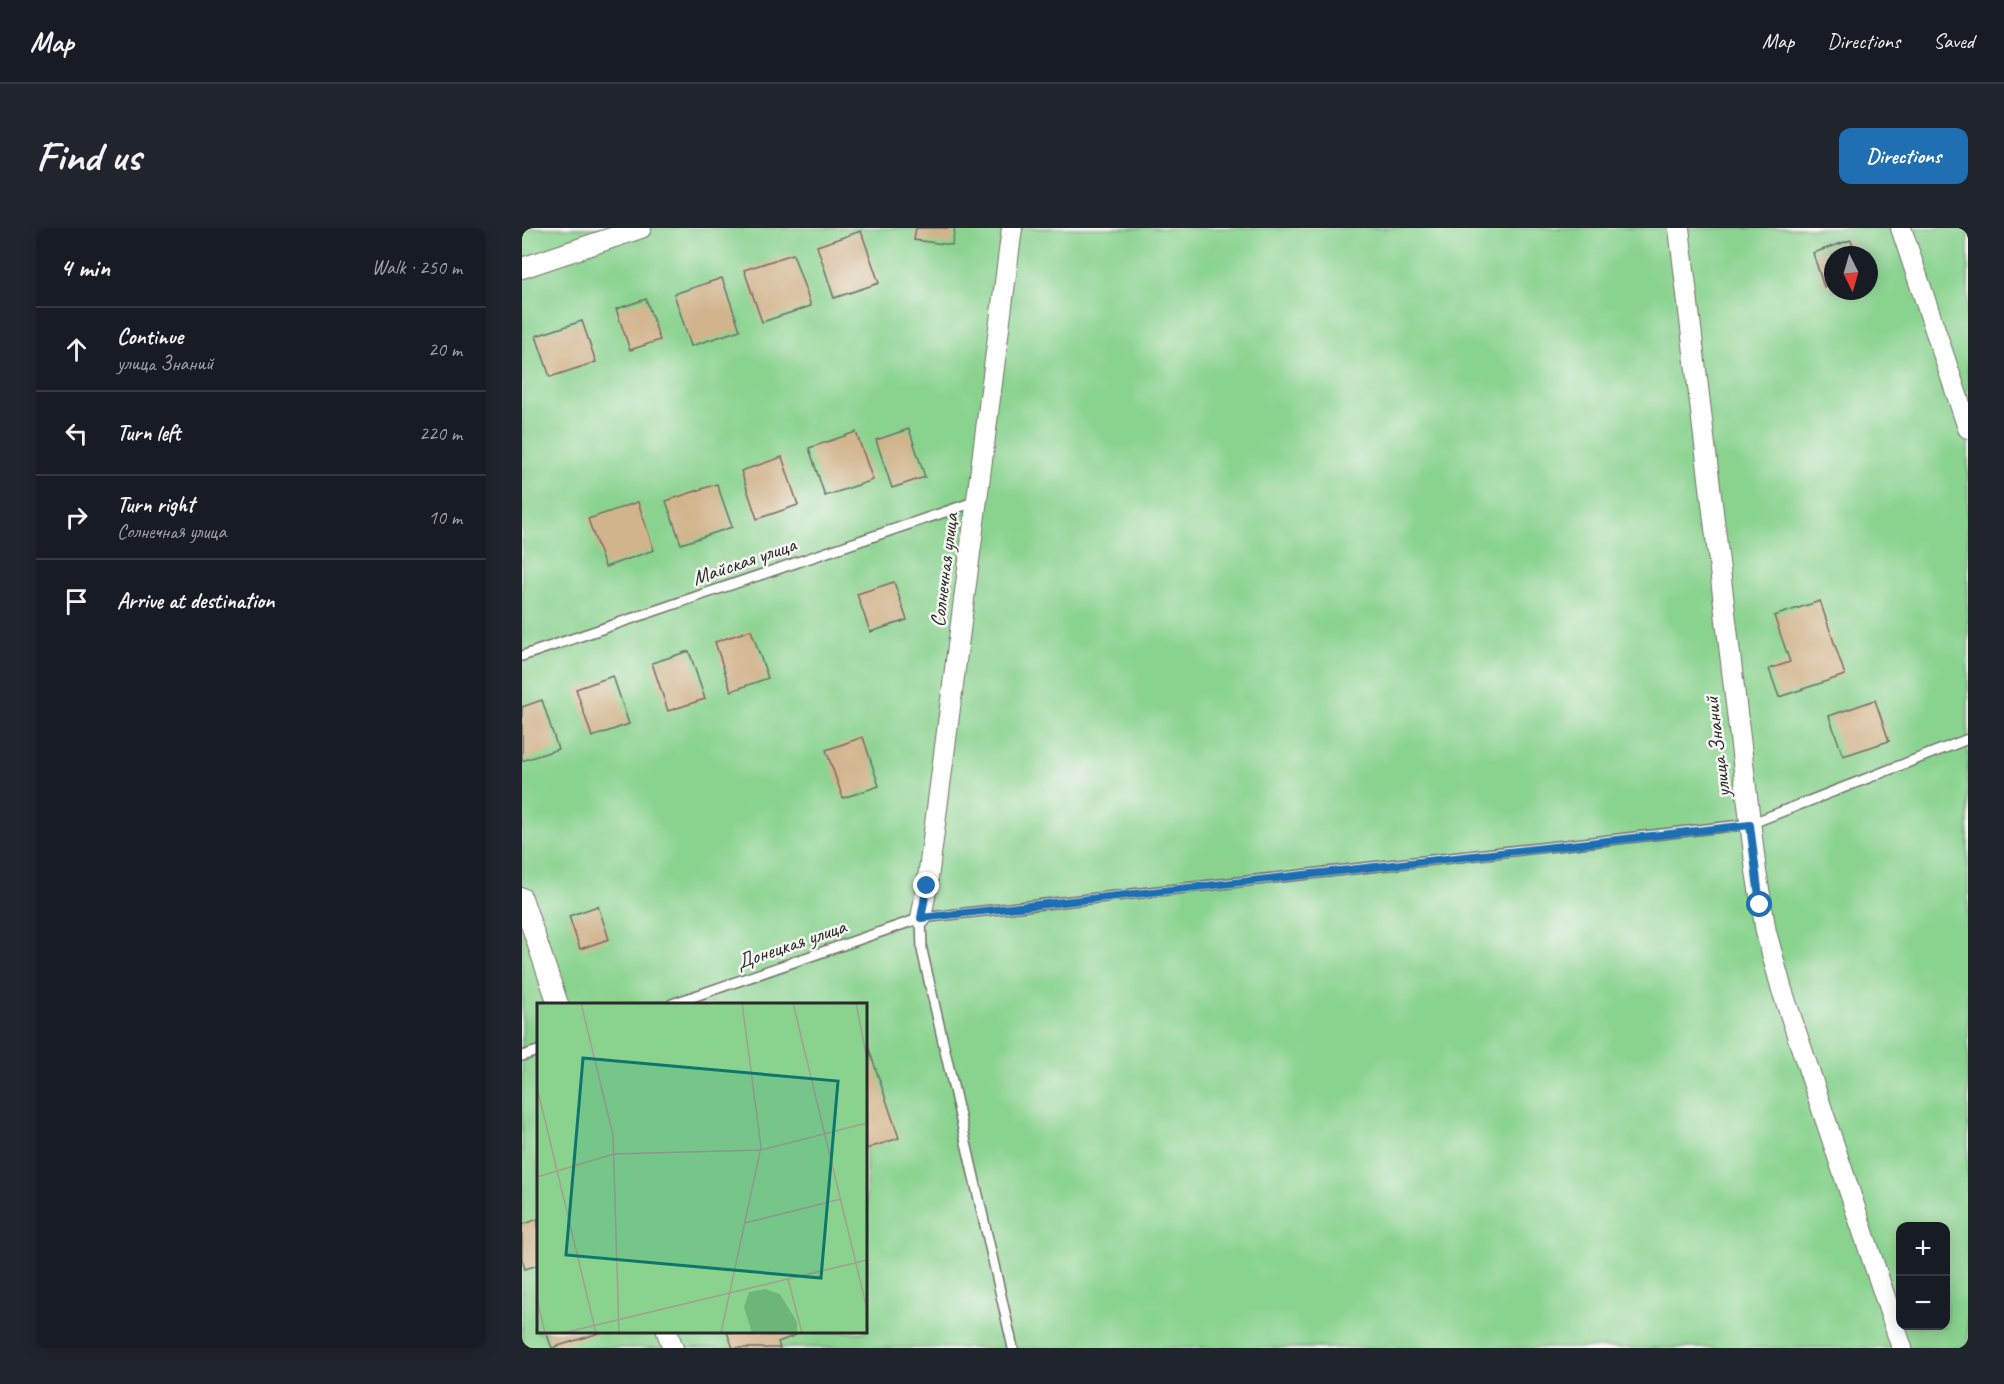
<!DOCTYPE html>
<meta charset="utf-8">
<style>
:root{--surface:#171b24;--page:#20242c;--text:#f1f3f6;--muted:#9ea1a6;--line:#363941;--accent:#1f6fb2}
body{margin:0;font-family:Caveat,sans-serif;background:var(--page);color:var(--text)}
.controls{position:absolute;right:18px;bottom:18px;display:grid;overflow:hidden;border-radius:12px;box-shadow:0 3px 15px #0003}
.controls button{width:54px;height:54px;display:grid;place-items:center;padding:0;border:0;border-bottom:2px solid var(--line);background:var(--surface);color:var(--text);font:30px sans-serif}
.compass{position:absolute;left:1302px;top:18px;width:54px;height:54px;border-radius:50%;background:var(--surface);box-shadow:0 3px 15px #0003;rotate:175deg}
.stop{position:absolute;width:18px;height:18px;margin:-14px;border:4px solid #1f6fb2;border-radius:50%;background:#fff}
.stop.end{background:#1f6fb2;border-color:#fff;box-shadow:0 2px 6px #0008}
.list{margin:0;padding:0;list-style:none}
h2{display:flex;justify-content:space-between;align-items:center;height:78px;margin:0;padding:0 24px;font-size:26px}
h2 small{font-size:20px;font-weight:400;color:var(--muted)}
.list li{display:grid;grid-template-columns:39px 1fr auto;gap:18px;align-items:center;box-sizing:border-box;height:84px;padding:0 24px;border-top:2px solid var(--line)}
.list b{display:block;font-size:22px;white-space:nowrap}
.list p{margin:0;font-size:20px;white-space:nowrap;color:var(--muted)}
.list em{font-size:20px;font-style:normal;color:var(--muted)}
.icon{flex:none;width:33px;height:33px;fill:none;stroke:currentColor;stroke-width:2;stroke-linecap:round;stroke-linejoin:round}
.map{position:relative;flex:none;width:1446px;height:1120px;overflow:hidden;border-radius:12px}
header{display:flex;align-items:center;gap:36px;box-sizing:border-box;height:84px;padding:0 30px;background:var(--surface);border-bottom:2px solid var(--line)}
header strong{font-size:28px}
nav{display:flex;gap:33px;margin-inline-start:auto;font-size:21px}
.intro{display:flex;align-items:center;justify-content:space-between;box-sizing:border-box;height:144px;padding:0 36px}
h1{margin:0;font-size:42px}
.button{padding:15px 27px;border-radius:12px;background:var(--accent);color:#fff;font-size:21px;font-weight:700}
main{display:flex;gap:36px;padding:0 36px}
aside{flex:1;background:var(--surface);border-radius:12px;box-shadow:0 3px 15px #0003}
.map>svg:first-child{display:block}
</style>
<header>
<strong>Map</strong>
<nav><a>Map</a><a>Directions</a><a>Saved</a></nav>
</header>
<div class="intro"><h1>Find us</h1><a class="button">Directions</a></div>
<main>
<aside>
<h2>4 min<small>Walk · 250 m</small></h2>
<ul class="list">
<li><svg class="icon" aria-label="ahead" viewBox="0 0 24 24"><path d="M12 20V5M6 11l6-6 6 6"/></svg><div><b>Continue</b><p>улица Знаний</p></div><em>20 m</em></li>
<li><svg class="icon" aria-label="left" viewBox="0 0 24 24"><path d="M17 20v-9H6M10 6l-5 5 5 5"/></svg><div><b>Turn left</b></div><em>220 m</em></li>
<li><svg class="icon" aria-label="right" viewBox="0 0 24 24"><path d="M7 20v-9h11M14 6l5 5-5 5"/></svg><div><b>Turn right</b><p>Солнечная улица</p></div><em>10 m</em></li>
<li><svg class="icon" aria-label="arrive" viewBox="0 0 24 24"><path d="M6 21V4h12l-3 4 3 4H6"/></svg><div><b>Arrive at destination</b></div></li>
</ul>
</aside>
<div class="map">
<svg width="1446" height="1120" viewBox="0 0 1446 1120">
<rect width="100%" height="100%" fill="#f6f6f2"/>
<filter id="ink" filterUnits="userSpaceOnUse"><feTurbulence type="fractalNoise" baseFrequency=".0167" numOctaves="2"/><feDisplacementMap in="SourceGraphic" scale="12" xChannelSelector="R" yChannelSelector="G"/><feConvolveMatrix kernelMatrix="1 2 1 2 8 2 1 2 1" color-interpolation-filters="sRGB"/></filter>
<filter id="wash" filterUnits="userSpaceOnUse"><feTurbulence type="fractalNoise" baseFrequency=".008" numOctaves="4" result="noise"/><feDisplacementMap in="SourceGraphic" scale="24" xChannelSelector="R" yChannelSelector="G"/><feGaussianBlur stdDeviation="1.35" result="paint"/><feColorMatrix in="noise" values="0 0 0 0 0 0 0 0 0 0 0 0 0 0 0 0 0 1.4 0 .05"/><feComposite in="paint" operator="in"/></filter>
<g filter="url(#wash)">
<rect width="100%" height="100%" fill="#f3ead8"/>
<!-- green -->
<path fill="#89d38f" stroke="#5a7f5d" stroke-width="1.5" fill-rule="evenodd" d="M0 0H1446V1120H0ZM1311 27H1347V63H1311ZM16 776H344V1104H16ZM1378 998H1424V1098H1378Z"/>
<g id="blocks">
<!-- building -->
<path fill="#d2b48c" d="M394 0H433L430 17 392 12Z
M339 3 357 55 312 70 295 18Z
M1329 12 1335 27H1311V56L1302 59 1291 25Z
M271 26 289 78 240 94 222 42Z
M200 50 218 102 169 118 152 66Z
M124 71 138 112 108 122 94 81Z
M60 93 74 134 28 149 14 108Z
M387 201 403 249 370 260 354 212Z
M334 204 351 252 303 268 287 220Z
M260 229 276 277 235 291 219 243Z
M195 256 210 299 159 316 144 273Z
M116 274 132 322 83 339 66 291Z
M372 354 385 392 348 404 335 366Z
M1298 373 1323 447 1257 469 1247 441 1268 434 1252 388Z
M229 402 246 450 209 463 193 414Z
M167 423 183 471 146 483 130 435Z
M91 448 107 496 70 509 54 461Z
M20 472 36 521 0 533V479Z
M1353 472 1367 513 1321 528 1307 488Z
M341 509 357 558 321 570 304 522Z
M76 678 87 711 58 721 47 688Z
M344 812 377 910 344 921Z
M16 991V1037L3 1041 0 1031V997Z
M24 1104H80L30 1120Z
M205 1104H273L274 1107 256 1114 258 1120H211Z"/>
</g>
</g>
<g filter="url(#ink)">
<use href="#blocks" fill-opacity="0" stroke="#716e68" stroke-width="1.5"/>
<g fill="none" stroke-linecap="round" stroke-linejoin="round">
<!-- service casing -->
<g stroke="#716e68" stroke-width="12">
<path id="service" d="M0 428 455 273
M399 690 400 722 491 1120
M150 776 399 690 1228 596 1446 511
M0 828 16 823"/>
</g>
<!-- minor casing -->
<g stroke="#716e68" stroke-width="22">
<path id="minor" d="M1157 0 1234 643 1244 704 1260 762 1380 1120
M1379 0 1446 200
M0 40 119 0
M0 670 36 776
M399 690 405 658 490 0
M145 1104 151 1120"/>
</g>
<!-- service -->
<use href="#service" stroke="#fff" stroke-width="9"/>
<!-- minor -->
<use href="#minor" stroke="#fff" stroke-width="20"/>
</g>
</g>
<g fill="none" stroke-linecap="round" stroke-linejoin="round" filter="url(#ink)">
<!-- route -->
<path stroke="#1f6fb2" stroke-width="8" d="M405 658 399 690 1228 597 1238 677"/>
</g>
<g text-anchor="middle" stroke-width="5" stroke-linejoin="round" paint-order="stroke">
<!-- street labels -->
<g font-size="21" fill="#2b2b2b" stroke="#f6f6f2">
<text transform="translate(222 333) rotate(-19)" y="7">Майская улица</text>
<text transform="translate(422 342) rotate(-83)" y="7">Солнечная улица</text>
<text transform="translate(1195 519) rotate(-97)" y="7">улица Знаний</text>
<text transform="translate(269 716) rotate(-19)" y="7">Донецкая улица</text>
</g>
</g>
<!-- overview -->
<g transform="translate(15 775)">
<rect width="330" height="330" fill="#f3ead8"/>
<path d="M0 0H330V330H0Z" fill="#89d38f"/>
<path d="M228 286 243 291 260 319V330H215L207 304 212 289Z" fill="#6eb57a"/>
<path fill="none" stroke="#a39e93" stroke-width="1.5" d="M44 0 76 132 82 330M256 0 330 306M319 0 330 56M0 84 59 330M0 174 77 151 224 147 330 120M208 220 304 196M251 276 265 330M0 296 8 330M26 330 330 257M184 330 224 144 205 0"/>
<path fill="#0f766e" fill-opacity="0.15" stroke="#0f766e" stroke-width="3" d="M46 55 301 78 284 275 29 252Z"/>
<rect width="330" height="330" fill="none" stroke="#2b2b2b" stroke-width="3"/>
</g>
</svg>
<div class="controls">
<button>+</button>
<button>−</button>
</div>
<svg class="compass" viewBox="-18 -18 36 36"><path d="M0-13l5 13h-10z" fill="#e53935"/><path d="M0 13l5-13h-10z" fill="#9ea1a6"/></svg>
<div class="stop" style="left:1238px;top:677px"></div>
<div class="stop end" style="left:405px;top:658px"></div>
</div>
</main>
